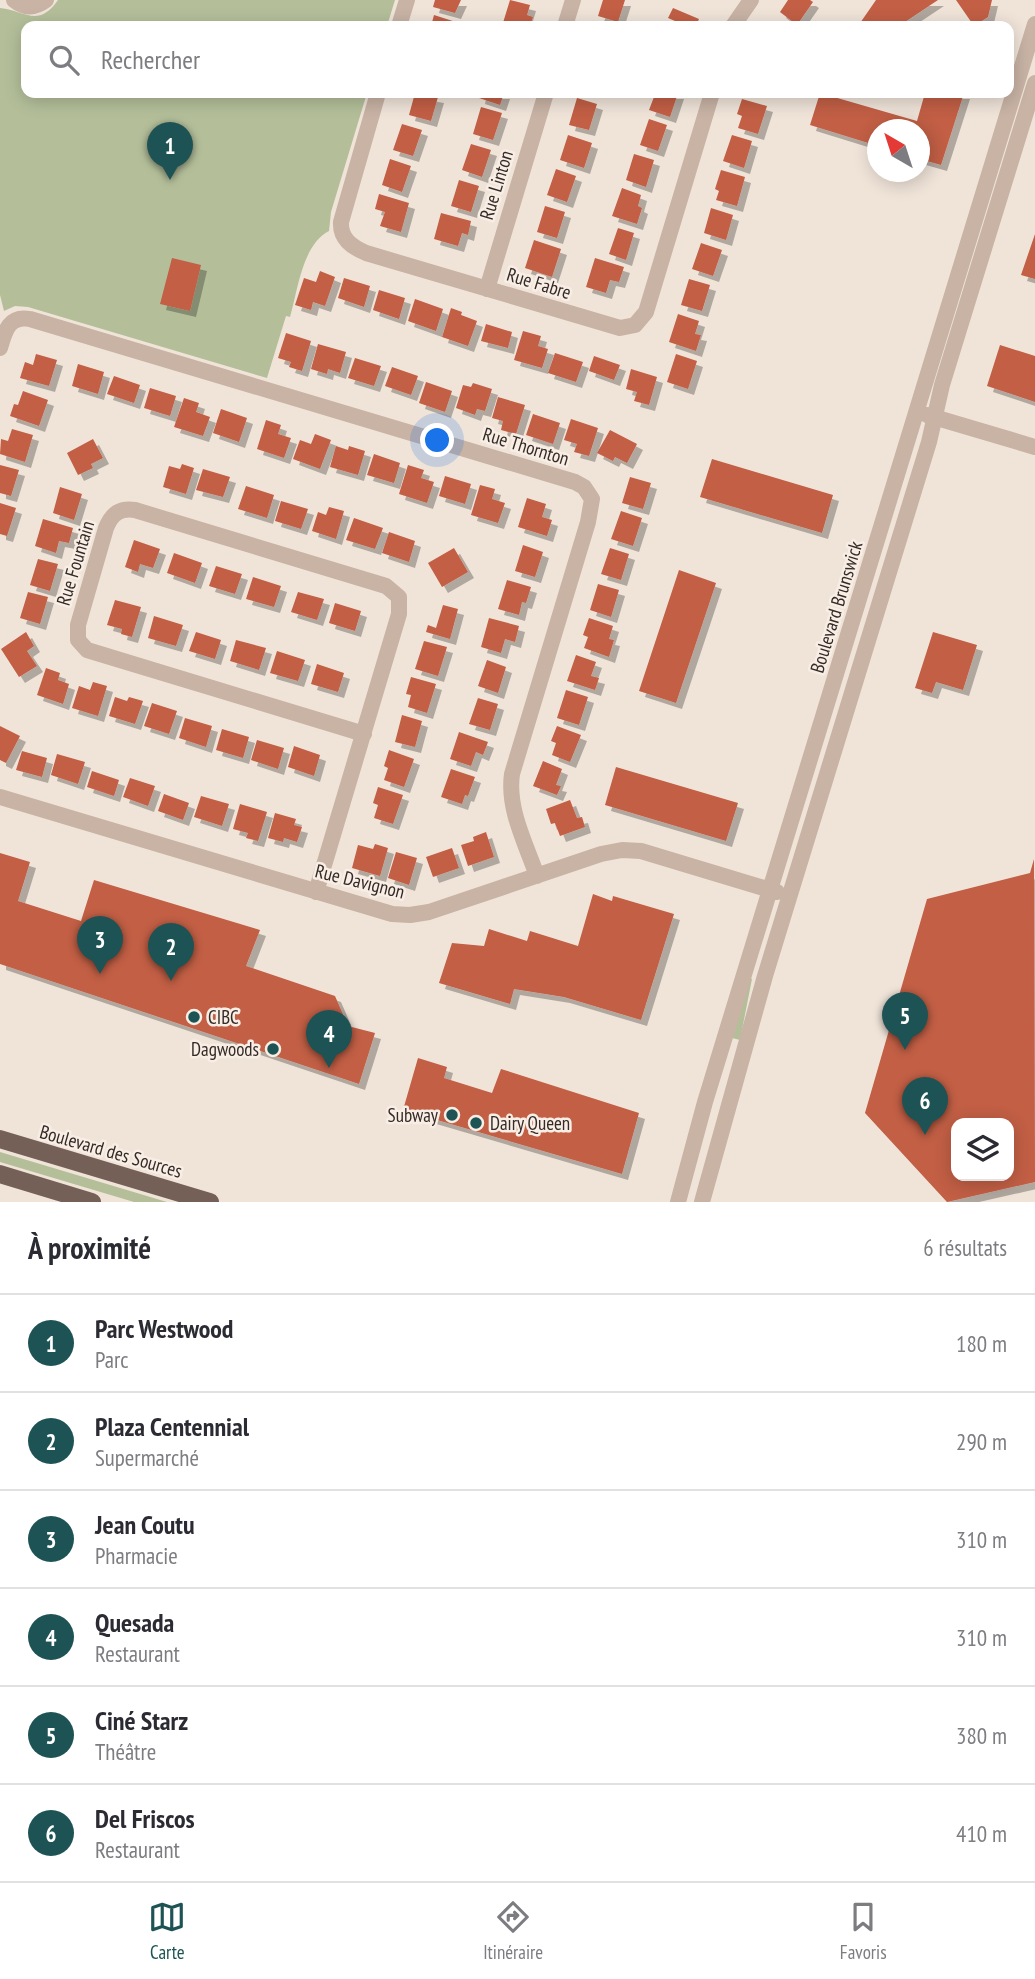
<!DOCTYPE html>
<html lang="fr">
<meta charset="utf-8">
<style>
:root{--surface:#fff;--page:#f2f2f3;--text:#2b2b33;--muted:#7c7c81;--line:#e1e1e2;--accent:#1d5354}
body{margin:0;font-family:"PT Sans Narrow",sans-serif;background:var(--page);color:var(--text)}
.controls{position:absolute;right:21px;bottom:21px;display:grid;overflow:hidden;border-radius:14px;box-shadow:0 4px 18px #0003}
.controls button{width:63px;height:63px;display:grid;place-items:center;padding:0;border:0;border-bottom:2px solid var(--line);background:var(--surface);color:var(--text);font:35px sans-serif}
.compass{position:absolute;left:867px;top:119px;width:63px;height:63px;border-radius:50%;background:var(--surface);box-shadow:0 4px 18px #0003;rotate:321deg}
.you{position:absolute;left:438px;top:441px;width:24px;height:24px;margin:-18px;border:5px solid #fff;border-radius:50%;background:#1a73e8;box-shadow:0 0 0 10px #1a73e833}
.badge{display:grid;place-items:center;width:46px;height:46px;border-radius:50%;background:var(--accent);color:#fff;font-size:23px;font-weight:700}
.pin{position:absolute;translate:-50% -58px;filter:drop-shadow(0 2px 4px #0008)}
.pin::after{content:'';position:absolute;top:37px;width:24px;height:21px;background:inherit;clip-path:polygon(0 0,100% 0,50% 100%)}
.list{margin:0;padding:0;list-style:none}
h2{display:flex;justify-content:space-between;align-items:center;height:91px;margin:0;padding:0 28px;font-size:30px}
h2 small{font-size:23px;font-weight:400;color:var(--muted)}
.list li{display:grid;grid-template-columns:46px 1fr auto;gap:21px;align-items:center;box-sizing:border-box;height:98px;padding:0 28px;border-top:2px solid var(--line)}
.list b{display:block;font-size:26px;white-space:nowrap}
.list p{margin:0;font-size:23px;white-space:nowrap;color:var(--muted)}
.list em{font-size:23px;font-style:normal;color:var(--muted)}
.icon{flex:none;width:38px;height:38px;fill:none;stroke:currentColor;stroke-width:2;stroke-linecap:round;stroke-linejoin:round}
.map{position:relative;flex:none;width:1035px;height:1202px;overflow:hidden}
.search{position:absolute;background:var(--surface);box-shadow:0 4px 18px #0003;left:21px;right:21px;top:21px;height:77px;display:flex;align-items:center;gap:18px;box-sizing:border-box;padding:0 24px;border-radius:14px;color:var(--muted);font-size:26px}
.sheet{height:679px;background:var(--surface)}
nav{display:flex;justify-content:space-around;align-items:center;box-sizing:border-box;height:98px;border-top:2px solid var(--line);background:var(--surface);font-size:19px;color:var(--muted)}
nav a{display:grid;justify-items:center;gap:4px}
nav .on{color:var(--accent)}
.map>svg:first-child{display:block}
</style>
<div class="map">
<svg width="1035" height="1202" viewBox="0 0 1035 1202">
<defs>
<filter id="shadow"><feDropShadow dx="6" dy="6" stdDeviation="0" flood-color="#0004"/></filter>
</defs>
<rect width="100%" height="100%" fill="#f0e4d9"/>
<!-- green -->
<path fill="#b4bf9a" d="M58 0H395L387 26H26V93H367L331 212 329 231C302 245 298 290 290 317L286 316 267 378 28 307 15 306 4 311 0 295V8C24 10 38 29 58 0Z
M750 978 752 979 740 1040 732 1038Z
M0 1152 167 1202H134L0 1162Z"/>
<!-- building -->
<path fill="#c25e45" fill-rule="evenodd" filter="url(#shadow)" d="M435 0H461L455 13 433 7Z
M510 0 530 5 527 15 533 17 530 26H502Z
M603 0H625L618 22 598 16Z
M788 0H810L813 2 797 25 780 12Z
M876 0H938L905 22 901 26H858Z
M956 0H992L988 17 974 26Z
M673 8 699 19 696 26H673L675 21 668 18Z
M434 15 459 23 458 26H431Z
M415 93 438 97 431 121 409 115Z
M480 93H504L500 105 479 98Z
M649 93H678L670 117 649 110 654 97 648 95Z
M820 93 917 121 925 93H964L941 165 920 159V130H878V146L810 125Z
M577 98 597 104 589 130 569 125Z
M742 99 767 106 758 134 738 128 742 116 737 114Z
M481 107 502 113 493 140 473 134Z
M649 119 667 125 658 151 640 145Z
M402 124 422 130 413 156 393 150Z
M568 135 592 143 584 168 560 160Z
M732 135 752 141 744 168 723 161Z
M471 144 491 150 482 177 462 170Z
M634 154 654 160 646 187 626 180Z
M390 159 411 166 402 192 382 185Z
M556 169 576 176 567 202 547 195Z
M721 170 745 177 737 206 716 200 719 191 715 189Z
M459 180 479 186 471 212 451 206Z
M622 188 641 195 638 206 642 208 637 224 612 216Z
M379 194 409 203 401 232 380 226 385 212 375 209Z
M545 206 565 212 557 238 537 232Z
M711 208 733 215 726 240 704 233Z
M441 213 471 221 468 235 462 233 458 246 434 239Z
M618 228 634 233 626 260 609 254Z
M1035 234V279L1021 275Z
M534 240 561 249 552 277 525 268Z
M701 243 722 250 713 276 692 269Z
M172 258 201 265 190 311 160 304Z
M595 258 624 267 619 282 610 280 606 293 586 287Z
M320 271 335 277 325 306 313 302 311 310 295 305 304 278 316 282Z
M344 278 370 286 364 307 338 298Z
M689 279 710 285 702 311 681 305Z
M379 290 405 298 399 319 373 310Z
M415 299 443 309 436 331 408 321Z
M451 308 462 312 461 315 477 321 468 346 442 337Z
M678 314 699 321 695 334 701 335 696 351 669 342Z
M486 324 512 332 508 348 481 341Z
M523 331 541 336 538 346 548 349 542 368 514 360Z
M286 333 311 341 302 371 289 367 291 362 278 358Z
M318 344 346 352 340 373 328 369 327 374 311 369Z
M1000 345 1035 356V402L987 386Z
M555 353 583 362 576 382 548 373Z
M36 354 57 360 49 386 20 378 25 362 33 365Z
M676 354 697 361 688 389 667 382Z
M594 356 620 365 614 380 589 371Z
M355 358 381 366 374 386 348 378Z
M78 364 104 372 98 394 72 386Z
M392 367 418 376 411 395 385 386Z
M631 369 657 377 649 405 634 401 637 392 626 389Z
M114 376 140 385 134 403 107 394Z
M426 382 452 391 445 412 419 403Z
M473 383 492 389 485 411 477 409 475 415 456 408 463 385 471 387Z
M150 388 176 396 170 416 144 408Z
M23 391 48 400 39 426 10 416 14 404 18 405Z
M498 397 525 405 516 434 501 430 503 421 492 418Z
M184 398 199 403 196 412 210 417 203 436 174 427Z
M221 409 247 418 239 442 213 433Z
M533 414 560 423 553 444 526 435Z
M571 419 598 428 589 456 574 452 577 444 564 440Z
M266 420 281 425 278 434 291 438 284 458 257 449Z
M12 429 33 435 25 462 0 454 1 439 8 441Z
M610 430 637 444 627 463 615 457 613 461 597 453Z
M315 434 331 440 320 469 293 459 300 440 311 444Z
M93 439 103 458 91 464 93 468 78 475 67 453Z
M336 446 348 450 349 446 365 451 358 475 330 467Z
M374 454 400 463 394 483 367 475Z
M712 459 833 495 822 533 700 497Z
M182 464 194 468 186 494 163 487 169 466 180 469Z
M0 465 19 470 11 496 0 493Z
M408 465 424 470 421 478 434 482 427 503 399 494Z
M203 469 230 477 223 497 196 490Z
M445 476 471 484 465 504 439 496Z
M630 477 651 483 643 509 622 503Z
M480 485 495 489 492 499 505 503 498 523 471 515Z
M246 486 274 495 267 518 238 509Z
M60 487 82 494 74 520 53 513Z
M527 498 546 504 542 517 552 520 547 536 518 527Z
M281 501 308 509 301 529 275 521Z
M0 503 16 508 7 536 0 534Z
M329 507 344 511 336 539 312 531 318 512 326 515Z
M621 511 642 518 633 546 611 539Z
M354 518 383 528 375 549 346 540Z
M43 519 73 528 69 543 59 541 56 553 35 546Z
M389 532 415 541 409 562 382 553Z
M134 540 160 549 153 568 140 564 138 572 125 567Z
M523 545 543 552 535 577 515 571Z
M454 548 468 572 442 587 428 563Z
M610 548 629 554 621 580 601 574Z
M174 553 202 563 195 583 167 573Z
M38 559 58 564 50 591 30 585Z
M216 566 242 574 235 594 209 586Z
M679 570 716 583 676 703 639 691Z
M253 577 281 586 274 607 246 599Z
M507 580 531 587 526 603 522 602 519 615 498 609Z
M598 584 619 590 611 617 590 610Z
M28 592 48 597 40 624 20 618Z
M298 592 324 599 317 620 291 612Z
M115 600 141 607 132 637 121 634 122 629 107 625Z
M335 603 361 611 355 631 329 623Z
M443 605 458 609 450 639 426 632 428 625 436 628Z
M154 616 183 625 176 646 148 638Z
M489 618 519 626 515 642 505 639 501 653 481 647Z
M589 618 613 626 609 639 614 640 609 657 584 648 588 637 583 635Z
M26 632 34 646 27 651 37 666 19 677 1 649Z
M196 632 221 640 215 659 189 651Z
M933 632 977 645 963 690 936 682 932 693 915 688Z
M236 640 266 648 259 670 230 661Z
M424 641 447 647 438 676 415 669Z
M277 651 305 660 298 681 270 673Z
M576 655 596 662 591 676 599 678 595 690 567 681Z
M487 660 506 667 498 693 478 686Z
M317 664 344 673 338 692 311 684Z
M46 668 60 673 58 680 69 684 63 704 37 695Z
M411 677 436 684 427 713 408 707 411 695 406 694Z
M93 682 107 686 98 716 72 708 79 686 90 690Z
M566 690 588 697 579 725 557 718Z
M115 697 127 701 129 697 143 701 135 724 109 716Z
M478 698 498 704 490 730 469 724Z
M152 703 177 711 169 734 144 726Z
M402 715 422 721 415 747 395 742Z
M185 718 212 726 206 747 179 738Z
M0 726 20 736 6 763 0 760Z
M557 726 581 735 570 762 552 755 556 743 551 741Z
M222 729 249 737 243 758 216 750Z
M459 732 488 742 483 755 476 752 471 766 450 759Z
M257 740 284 748 278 769 251 760Z
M294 746 320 755 314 776 288 767Z
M389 750 414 759 404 787 384 780 388 768 384 766Z
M22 751 47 758 42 777 16 770Z
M57 754 85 762 78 784 51 775Z
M543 761 562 769 556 785 561 786 557 795 533 786Z
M616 767 738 803 726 841 605 805Z
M451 769 475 777 468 796 465 795 462 804 441 797Z
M92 771 119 780 114 796 87 787Z
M130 778 155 786 148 806 123 797Z
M378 787 403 795 393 824 374 818 378 805 373 803Z
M164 794 189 803 183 820 158 811Z
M201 796 229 804 222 826 194 817Z
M570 800 577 818 582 817 585 827 560 836 555 823 551 824 546 809Z
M240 804 267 812 258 841 246 838 248 833 233 829Z
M275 813 296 819 294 825 302 827 297 842 284 838 283 842 268 838Z
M486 832 494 857 468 866 461 845 474 841 473 837Z
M375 844 388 848 380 876 352 868 358 845 373 849Z
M452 848 459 868 433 877 426 857Z
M396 852 417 858 409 885 388 878Z
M0 853 30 862 18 901 81 921 94 880 260 930 246 966 335 996 348 1026 375 1033 359 1084 0 964Z
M1034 859 1035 1182 947 1202 865 1113 927 899 1030 873ZM956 1123H1009V1176H956Z
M593 894 612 901 613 896 674 914 641 1020 564 997 514 989 510 1004 439 983 452 943 484 946 489 929 527 941 530 931 578 946Z
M418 1058 447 1067 444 1078 492 1093 501 1069 639 1113 622 1174 403 1110Z"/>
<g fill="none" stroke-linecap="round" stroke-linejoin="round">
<!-- minor -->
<path stroke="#c8b3a5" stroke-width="16" d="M14 0C25 9 35 8 46 0
M399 26 407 0
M565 26 573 0
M733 26 751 0
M378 93 341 222C340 239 352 247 366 253L620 328 635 325 646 312 712 93
M487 289 546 93
M0 348C5 331 9 315 30 319L575 482 584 487 592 499 588 522 512 774C507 809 526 844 537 876
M927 415 1035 447
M0 797 392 914 410 915 429 912 601 854 622 850 641 851 777 892
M316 892 399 614V597L386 586 135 510C120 508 112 513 106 528L78 625V640L87 650 364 734
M678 1202 705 1102 1035 24
M702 1202 765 976 929 442 942 385 1035 83"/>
<!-- major -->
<path stroke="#756058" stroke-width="18" d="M0 1139 210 1202
M0 1174 92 1202"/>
</g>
<!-- markers -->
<g fill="#1d5354" stroke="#f8eee5" stroke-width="2.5">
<circle cx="194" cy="1017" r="7"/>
<circle cx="273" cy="1049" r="7"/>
<circle cx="452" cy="1115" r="7"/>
<circle cx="476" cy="1123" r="7"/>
</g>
<g text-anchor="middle" stroke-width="5" stroke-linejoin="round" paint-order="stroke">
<!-- street labels -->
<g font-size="19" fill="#342a26" stroke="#f8eee5">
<text transform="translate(496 185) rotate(-73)" y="7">Rue Linton</text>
<text transform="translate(539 283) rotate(17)" y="7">Rue Fabre</text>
<text transform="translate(526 446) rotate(17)" y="7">Rue Thornton</text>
<text transform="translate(75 563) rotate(-73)" y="7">Rue Fountain</text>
<text transform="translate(836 607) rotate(-73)" y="7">Boulevard Brunswick</text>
<text transform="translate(360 881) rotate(14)" y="7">Rue Davignon</text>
<text transform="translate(111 1151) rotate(16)" y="7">Boulevard des Sources</text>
</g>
<!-- poi labels -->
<g font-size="19" fill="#342a26" stroke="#f8eee5" text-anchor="start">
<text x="208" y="1024">CIBC</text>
<text x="259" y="1056" text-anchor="end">Dagwoods</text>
<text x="438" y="1122" text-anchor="end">Subway</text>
<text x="490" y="1130">Dairy Queen</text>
</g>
</g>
</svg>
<div class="controls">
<button><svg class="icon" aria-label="layers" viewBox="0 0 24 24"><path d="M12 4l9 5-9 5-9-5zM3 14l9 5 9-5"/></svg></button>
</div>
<svg class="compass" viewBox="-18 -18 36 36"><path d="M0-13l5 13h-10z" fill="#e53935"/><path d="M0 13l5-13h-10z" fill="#7c7c81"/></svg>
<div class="you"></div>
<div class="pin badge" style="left:170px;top:180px">1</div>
<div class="pin badge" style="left:171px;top:981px">2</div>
<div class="pin badge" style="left:100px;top:974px">3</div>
<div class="pin badge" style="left:329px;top:1068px">4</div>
<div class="pin badge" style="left:905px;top:1050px">5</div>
<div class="pin badge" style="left:925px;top:1135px">6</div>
<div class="search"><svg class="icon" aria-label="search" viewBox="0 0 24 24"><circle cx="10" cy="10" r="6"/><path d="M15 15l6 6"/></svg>Rechercher</div>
</div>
<section class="sheet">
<h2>À proximité<small>6 résultats</small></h2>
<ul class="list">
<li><span class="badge">1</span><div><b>Parc Westwood</b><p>Parc</p></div><em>180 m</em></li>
<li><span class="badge">2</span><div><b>Plaza Centennial</b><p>Supermarché</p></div><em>290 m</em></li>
<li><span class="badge">3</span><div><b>Jean Coutu</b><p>Pharmacie</p></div><em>310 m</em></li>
<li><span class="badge">4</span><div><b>Quesada</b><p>Restaurant</p></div><em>310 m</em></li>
<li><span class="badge">5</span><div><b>Ciné Starz</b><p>Théâtre</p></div><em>380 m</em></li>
<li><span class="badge">6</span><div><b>Del Friscos</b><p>Restaurant</p></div><em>410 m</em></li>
</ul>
</section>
<nav>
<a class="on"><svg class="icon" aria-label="map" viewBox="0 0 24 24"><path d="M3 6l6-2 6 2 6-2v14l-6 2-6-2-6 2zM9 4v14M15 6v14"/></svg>Carte</a>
<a><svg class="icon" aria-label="directions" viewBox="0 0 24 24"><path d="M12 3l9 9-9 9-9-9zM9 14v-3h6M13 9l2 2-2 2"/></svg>Itinéraire</a>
<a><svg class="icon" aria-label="saved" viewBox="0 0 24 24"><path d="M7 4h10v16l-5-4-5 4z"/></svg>Favoris</a>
</nav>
